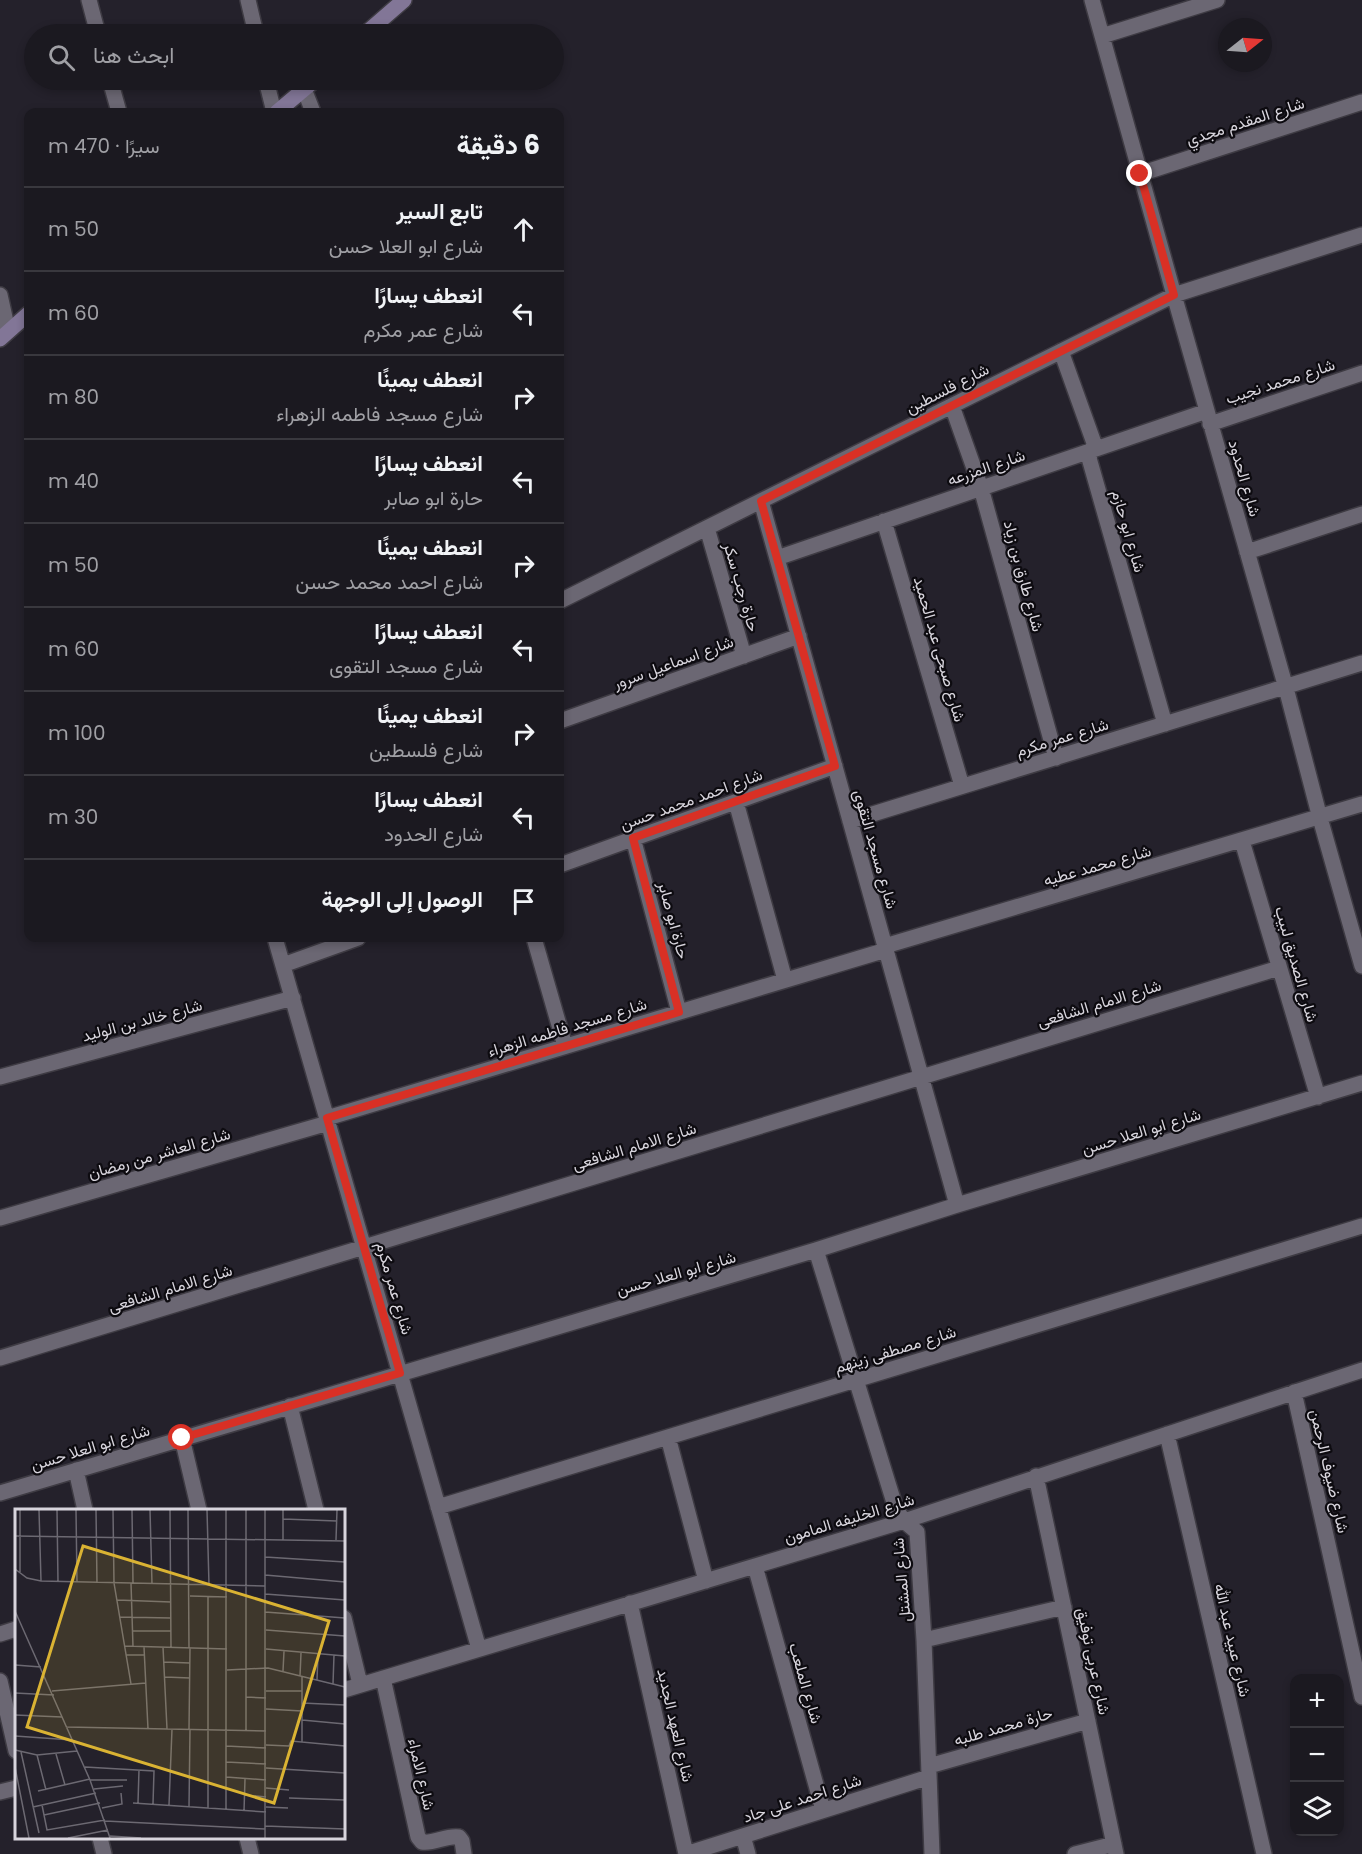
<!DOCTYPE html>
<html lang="ar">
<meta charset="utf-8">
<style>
:root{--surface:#1b1920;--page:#28262d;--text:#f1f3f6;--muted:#a0a0a5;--line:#39383e}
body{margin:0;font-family:Poppins,Vazirmatn,sans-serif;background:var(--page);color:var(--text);direction:rtl}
.controls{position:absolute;right:18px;bottom:18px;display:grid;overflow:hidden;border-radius:12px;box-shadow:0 3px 9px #0003}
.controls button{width:54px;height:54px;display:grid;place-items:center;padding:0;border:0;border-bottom:2px solid var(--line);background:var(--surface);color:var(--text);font:30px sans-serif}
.compass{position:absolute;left:1218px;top:18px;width:54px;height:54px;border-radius:50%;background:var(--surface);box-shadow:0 3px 9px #0003;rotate:73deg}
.stop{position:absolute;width:18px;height:18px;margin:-14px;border:4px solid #d93025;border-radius:50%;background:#fff}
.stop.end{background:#d93025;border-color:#fff;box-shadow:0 2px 6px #0008}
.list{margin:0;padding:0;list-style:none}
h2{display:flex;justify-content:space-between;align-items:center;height:78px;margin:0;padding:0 24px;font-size:26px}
h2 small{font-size:20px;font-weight:400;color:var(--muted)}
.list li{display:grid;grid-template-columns:39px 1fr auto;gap:18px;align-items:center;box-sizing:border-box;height:84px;padding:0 24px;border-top:2px solid var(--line)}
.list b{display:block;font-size:22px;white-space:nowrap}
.list p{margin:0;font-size:20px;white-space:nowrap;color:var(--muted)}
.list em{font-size:20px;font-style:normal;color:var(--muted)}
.icon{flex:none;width:33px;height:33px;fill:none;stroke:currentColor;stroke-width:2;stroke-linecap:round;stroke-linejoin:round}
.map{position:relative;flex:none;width:1362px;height:1854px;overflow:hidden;direction:ltr}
.search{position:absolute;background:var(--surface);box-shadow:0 3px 9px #0003;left:24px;top:24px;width:540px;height:66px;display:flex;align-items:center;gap:15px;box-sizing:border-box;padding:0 21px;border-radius:33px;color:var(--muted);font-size:22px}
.panel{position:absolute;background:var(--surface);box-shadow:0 3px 9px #0003;left:24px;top:108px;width:540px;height:834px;border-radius:12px;direction:rtl}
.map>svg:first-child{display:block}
</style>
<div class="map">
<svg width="1362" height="1854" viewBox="0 0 1362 1854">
<rect width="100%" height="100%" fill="#24212b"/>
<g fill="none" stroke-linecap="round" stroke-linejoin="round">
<!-- minor casing -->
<g stroke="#3e3b43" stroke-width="18">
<path id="minor" d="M89 0 98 34
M248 0 256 34
M1092 0 1174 295 1286 688 1320 818 1362 966
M1102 36 1217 0
M110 80 119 112
M266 80 274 112
M304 89 313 112
M1140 174 1362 102
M0 295 8 331
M1061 351 1094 443 1089 458 1165 724
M952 406 981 488 1056 758
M1210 424 1362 373
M761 501 957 1205
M884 521 962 786
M707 528 744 656
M1247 552 1362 514
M777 558 1207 411
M560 601 1174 295 1362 235
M560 721 799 636
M736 802 785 980
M850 821 1362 663
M633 838 679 1012
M1242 841 1318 1097
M560 865 835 766
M275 938 479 1649
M534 938 565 1046
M885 946 1362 804
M283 965 358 938
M0 1077 293 998
M327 1118 886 950
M0 1218 328 1123
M816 1250 896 1509 904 1521 917 1532 924 1640 932 1854
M0 1358C427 1230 852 1096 1279 968
M1294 1392 1362 1697
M290 1406 316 1510
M1167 1434 1264 1854
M668 1437 706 1581
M182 1438 199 1510
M76 1470 85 1510
M1036 1476 1116 1854
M0 1493 816 1250 957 1205 1362 1083
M438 1507 1362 1226
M755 1566 823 1810
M630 1603 686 1854
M344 1618 360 1684
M0 1634 16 1629
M924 1640 1064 1607
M383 1678 418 1837 422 1842C434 1844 446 1835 459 1837L462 1841 464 1854
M0 1681 16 1751
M344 1690 904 1521 1362 1370
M929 1766 1088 1721
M0 1792 16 1788
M743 1836 748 1854
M100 1838 104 1854
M247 1838 251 1854
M686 1854 929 1777
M1075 1854 1114 1844"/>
</g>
<!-- secondary casing -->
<g stroke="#3e3b43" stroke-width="18">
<path id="secondary" d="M365 34 404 0
M277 112 315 80
M0 339 28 314"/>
</g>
<!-- minor -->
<use href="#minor" stroke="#6b6773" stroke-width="15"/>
<!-- secondary -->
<use href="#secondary" stroke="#827697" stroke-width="15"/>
</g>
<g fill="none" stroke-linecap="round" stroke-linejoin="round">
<!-- route -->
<path stroke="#d93025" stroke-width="8" d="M182 1438 400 1373 327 1118 679 1012 633 838 835 766 761 501 1174 295 1140 174"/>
</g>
<g text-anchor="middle" stroke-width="4.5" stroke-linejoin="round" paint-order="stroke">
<!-- street labels -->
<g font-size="16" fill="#d8d5dd" stroke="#0d0b10">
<text transform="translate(1245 121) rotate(-18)" y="6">شارع المقدم مجدي</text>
<text transform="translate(1280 381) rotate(-18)" y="6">شارع محمد نجيب</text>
<text transform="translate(947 388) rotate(-27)" y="6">شارع فلسطين</text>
<text transform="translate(986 467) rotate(-19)" y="6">شارع المزرعه</text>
<text transform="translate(1245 478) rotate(74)" y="6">شارع الحدود</text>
<text transform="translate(1129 531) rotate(74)" y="6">شارع ابو حازم</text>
<text transform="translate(1024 576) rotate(75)" y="6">شارع طارق بن زياد</text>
<text transform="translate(742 587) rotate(74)" y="6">حارة رجب سكر</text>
<text transform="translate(940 649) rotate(74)" y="6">شارع صبحى عبد الحميد</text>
<text transform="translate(673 662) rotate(-20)" y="6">شارع اسماعيل سرور</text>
<text transform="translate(1062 737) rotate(-17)" y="6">شارع عمر مكرم</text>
<text transform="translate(691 799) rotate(-20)" y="6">شارع احمد محمد حسن</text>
<text transform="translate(876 849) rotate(74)" y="6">شارع مسجد التقوى</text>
<text transform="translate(1097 865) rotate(-16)" y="6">شارع محمد عطيه</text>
<text transform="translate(674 920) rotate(75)" y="6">حارة ابو صابر</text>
<text transform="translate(1297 964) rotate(74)" y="6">شارع الصديق لبيب</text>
<text transform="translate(1099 1003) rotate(-17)" y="6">شارع الامام الشافعى</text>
<text transform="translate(142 1020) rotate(-15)" y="6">شارع خالد بن الوليد</text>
<text transform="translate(567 1027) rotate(-17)" y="6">شارع مسجد فاطمه الزهراء</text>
<text transform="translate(1141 1131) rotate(-17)" y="6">شارع ابو العلا حسن</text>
<text transform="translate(634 1146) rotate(-17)" y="6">شارع الامام الشافعى</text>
<text transform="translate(159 1153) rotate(-16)" y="6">شارع العاشر من رمضان</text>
<text transform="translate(676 1273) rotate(-16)" y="6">شارع ابو العلا حسن</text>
<text transform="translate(170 1288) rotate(-17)" y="6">شارع الامام الشافعى</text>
<text transform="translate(395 1288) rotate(74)" y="6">شارع عمر مكرم</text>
<text transform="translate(895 1349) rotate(-17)" y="6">شارع مصطفى زينهم</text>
<text transform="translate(90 1447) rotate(-17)" y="6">شارع ابو العلا حسن</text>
<text transform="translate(1330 1471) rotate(77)" y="6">شارع ضيوف الرحمن</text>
<text transform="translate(849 1518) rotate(-17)" y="6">شارع الخليفه المامون</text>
<text transform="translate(901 1580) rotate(-95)" y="6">شارع المشتل</text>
<text transform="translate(1233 1640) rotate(77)" y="6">شارع عبيد عبد الله</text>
<text transform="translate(1094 1661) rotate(78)" y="6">شارع عربى توفيق</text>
<text transform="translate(806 1683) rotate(74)" y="6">شارع الملعب</text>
<text transform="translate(676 1725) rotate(77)" y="6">شارع العهد الجديد</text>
<text transform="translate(1003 1726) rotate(-16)" y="6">حارة محمد طلبه</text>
<text transform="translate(422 1774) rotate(77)" y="6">شارع الامراء</text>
<text transform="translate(802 1798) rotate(-18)" y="6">شارع احمد على جاد</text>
</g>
</g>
<!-- overview -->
<g transform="translate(15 1509)">
<rect width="330" height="330" fill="#24212b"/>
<path fill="none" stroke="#6c6972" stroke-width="1.5" d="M5 1V63M24 1 26 72M42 1 43 73M61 1 62 73M81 1 82 74M98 1 99 74 116 175M117 1 118 74M135 1 137 75M155 1 156 139M173 1 174 139M192 1 194 76M231 1V221M268 1V31M268 10 322 12M0 27 330 32M321 31 322 1M250 48 330 53M0 60 12 69 26 72 250 77M250 66 330 73M116 74 118 138M250 85 330 91M175 87 212 88M102 91 156 93M0 102 75 271 95 329M250 103 330 109M105 108 156 109M251 121 330 127M118 122H156M110 137 212 140M129 138 133 220M148 138 152 220M251 140 330 147M111 146H130M149 153 175 154M0 156 26 158M212 161 253 159 330 178M268 162 269 142M285 167 286 144M287 167V233M150 168 175 169M302 171 303 145M318 175 319 146M37 182 131 174M251 182H287M0 184 39 186M231 188 251 189M287 194 330 196M251 200 287 202M0 206 47 208M287 211 330 215M51 218 251 222M174 220 175 139M0 227 57 231M251 236 274 237 276 232 330 237M211 237 251 239M0 241 22 246 62 242M6 243 24 324M41 245 50 276M22 246 31 281M211 253 251 255M0 258 14 329M70 258 139 262 138 295M251 259 330 264M211 268 251 271M75 271H112M251 279 274 281M79 280 108 277M23 282 75 270M230 286 251 288M274 289 330 291M118 294 251 303M123 294 124 261M27 296 32 321 90 311M154 296 157 220M18 298 81 284M174 298 175 220M251 298 273 299M87 299 107 295 106 284M193 299V87M211 300V1M229 302 230 270M29 306 85 294M90 312 250 320M250 317 330 320M95 327 126 329M53 329 93 321M250 329V1"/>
<path fill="#dab333" fill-opacity="0.15" stroke="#dab333" stroke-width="3" d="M68 37 314 112 259 294 12 218Z"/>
<rect width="330" height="330" fill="none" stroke="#d8d5dd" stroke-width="3"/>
</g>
</svg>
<div class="controls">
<button>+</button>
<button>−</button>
<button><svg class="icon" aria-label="layers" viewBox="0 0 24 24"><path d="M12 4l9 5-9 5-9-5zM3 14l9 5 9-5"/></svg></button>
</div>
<svg class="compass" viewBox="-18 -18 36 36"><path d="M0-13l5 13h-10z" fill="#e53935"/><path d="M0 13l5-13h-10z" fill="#a0a0a5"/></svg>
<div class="stop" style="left:182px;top:1438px"></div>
<div class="stop end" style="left:1140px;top:174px"></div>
<div class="search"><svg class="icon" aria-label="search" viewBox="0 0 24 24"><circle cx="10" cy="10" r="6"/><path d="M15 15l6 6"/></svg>ابحث هنا</div>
<section class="panel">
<h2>6 دقيقة<small>سيرًا · 470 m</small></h2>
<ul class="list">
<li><svg class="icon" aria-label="ahead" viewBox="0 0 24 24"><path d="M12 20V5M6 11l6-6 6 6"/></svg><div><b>تابع السير</b><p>شارع ابو العلا حسن</p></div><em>50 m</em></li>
<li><svg class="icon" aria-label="left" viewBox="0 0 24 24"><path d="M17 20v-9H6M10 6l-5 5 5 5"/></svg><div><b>انعطف يسارًا</b><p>شارع عمر مكرم</p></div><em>60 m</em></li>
<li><svg class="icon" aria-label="right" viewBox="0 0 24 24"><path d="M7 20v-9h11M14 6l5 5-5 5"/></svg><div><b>انعطف يمينًا</b><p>شارع مسجد فاطمه الزهراء</p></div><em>80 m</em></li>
<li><svg class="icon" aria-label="left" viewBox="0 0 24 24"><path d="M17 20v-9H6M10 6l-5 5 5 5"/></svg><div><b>انعطف يسارًا</b><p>حارة ابو صابر</p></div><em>40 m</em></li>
<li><svg class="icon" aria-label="right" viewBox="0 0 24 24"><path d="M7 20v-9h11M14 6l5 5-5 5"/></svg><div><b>انعطف يمينًا</b><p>شارع احمد محمد حسن</p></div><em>50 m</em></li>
<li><svg class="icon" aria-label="left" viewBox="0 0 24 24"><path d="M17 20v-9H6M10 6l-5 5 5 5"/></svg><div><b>انعطف يسارًا</b><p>شارع مسجد التقوى</p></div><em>60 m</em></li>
<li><svg class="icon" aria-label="right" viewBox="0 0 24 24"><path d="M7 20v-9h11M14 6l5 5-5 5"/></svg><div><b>انعطف يمينًا</b><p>شارع فلسطين</p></div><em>100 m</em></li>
<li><svg class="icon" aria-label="left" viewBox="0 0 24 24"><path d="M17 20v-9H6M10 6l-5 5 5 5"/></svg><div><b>انعطف يسارًا</b><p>شارع الحدود</p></div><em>30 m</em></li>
<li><svg class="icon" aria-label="arrive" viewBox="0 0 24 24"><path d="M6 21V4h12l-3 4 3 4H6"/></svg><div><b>الوصول إلى الوجهة</b></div></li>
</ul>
</section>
</div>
